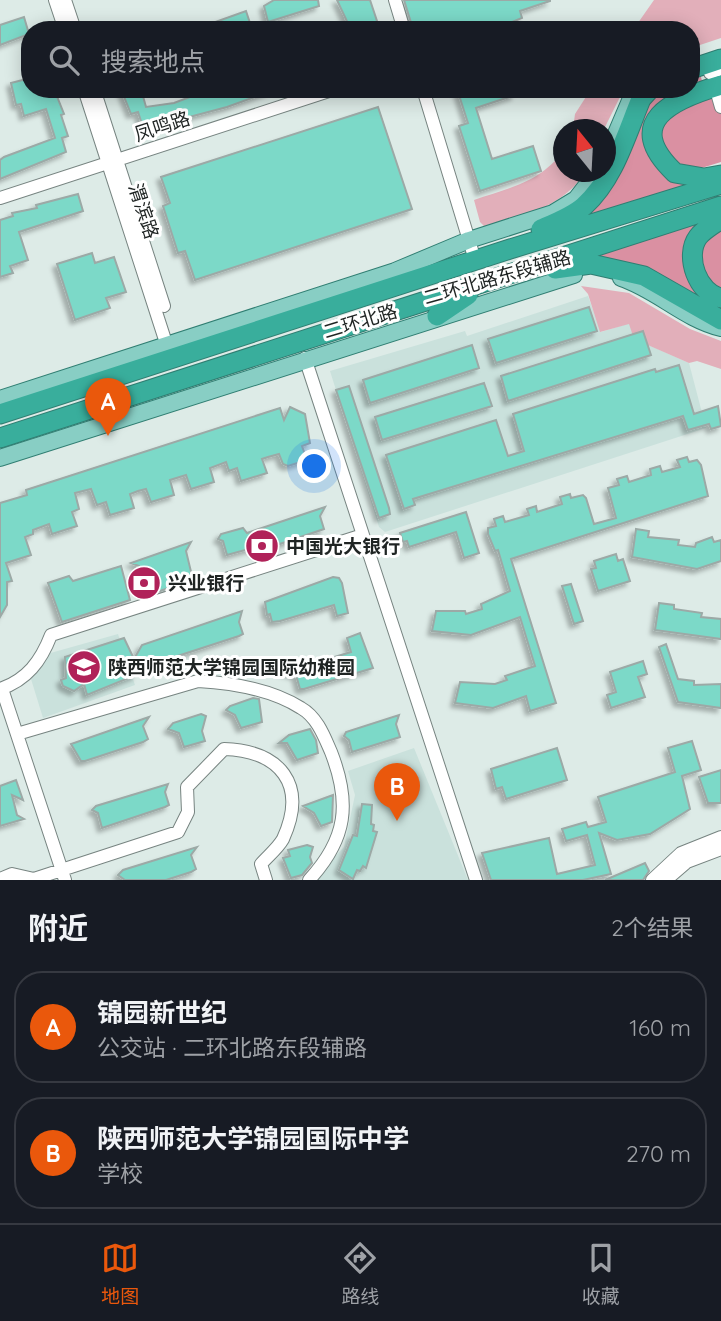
<!DOCTYPE html>
<html lang="zh">
<meta charset="utf-8">
<style>
:root{--surface:#171b24;--page:#20242c;--text:#f1f3f6;--muted:#9ea1a6;--line:#363941;--accent:#ea580c}
body{margin:0;font-family:Quicksand,"Noto Sans SC",sans-serif;background:var(--page);color:var(--text)}
.compass{position:absolute;left:553px;top:119px;width:63px;height:63px;border-radius:50%;background:var(--surface);box-shadow:0 4px 18px #0003;rotate:342deg}
.you{position:absolute;left:315px;top:467px;width:24px;height:24px;margin:-18px;border:5px solid #fff;border-radius:50%;background:#1a73e8;box-shadow:0 0 0 10px #1a73e833}
.badge{display:grid;place-items:center;width:46px;height:46px;border-radius:50%;background:var(--accent);color:#fff;font-size:23px;font-weight:700}
.pin{position:absolute;translate:-50% -58px;filter:drop-shadow(0 2px 4px #0008)}
.pin::after{content:'';position:absolute;top:37px;width:24px;height:21px;background:inherit;clip-path:polygon(0 0,100% 0,50% 100%)}
.list{margin:0;padding:0;list-style:none}
h2{display:flex;justify-content:space-between;align-items:center;height:91px;margin:0;padding:0 28px;font-size:30px}
h2 small{font-size:23px;font-weight:400;color:var(--muted)}
.list li{display:grid;grid-template-columns:46px 1fr auto;gap:21px;align-items:center;box-sizing:border-box;height:112px;margin:0 14px 14px;padding:0 14px;border:2px solid var(--line);border-radius:28px}
.list b{display:block;font-size:26px;white-space:nowrap}
.list p{margin:0;font-size:23px;white-space:nowrap;color:var(--muted)}
.list em{font-size:23px;font-style:normal;color:var(--muted)}
.icon{flex:none;width:38px;height:38px;fill:none;stroke:currentColor;stroke-width:2;stroke-linecap:round;stroke-linejoin:round}
.map{position:relative;flex:none;width:721px;height:880px;overflow:hidden}
.search{position:absolute;background:var(--surface);box-shadow:0 4px 18px #0003;left:21px;right:21px;top:21px;height:77px;display:flex;align-items:center;gap:18px;box-sizing:border-box;padding:0 24px;border-radius:28px;color:var(--muted);font-size:26px}
.sheet{height:343px;background:var(--surface)}
nav{display:flex;justify-content:space-around;align-items:center;box-sizing:border-box;height:98px;border-top:2px solid var(--line);background:var(--surface);font-size:19px;color:var(--muted)}
nav a{display:grid;justify-items:center;gap:4px}
nav .on{color:var(--accent)}
.map>svg:first-child{display:block}
</style>
<div class="map">
<svg width="721" height="880" viewBox="0 0 721 880">
<defs>
<filter id="shadow"><feDropShadow dx="-4" dy="4" stdDeviation="2" flood-color="#0004"/></filter>
</defs>
<rect width="100%" height="100%" fill="#ddebe7"/>
<!-- built -->
<path fill="#cae1dc" d="M588 296 601 332 630 323 635 339 689 363 706 428 385 532 379 527 330 371 465 331 467 336Z
M118 634 135 685 43 718 31 679 47 654Z
M414 748 468 880H312L344 847 355 795 348 771Z"/>
<!-- green -->
<path fill="#e2afba" d="M654 0H721V38L691 48V30H633Z
M591 89H624L604 129H573L575 114Z
M563 151 564 172H586C562 207 524 216 486 228L480 222 474 200C509 188 541 182 563 151Z
M581 286 629 293 690 329 721 341V369L697 361 689 363 634 339 629 324 600 332 588 294Z"/>
<!-- forest -->
<path fill="#da90a2" d="M700 73 703 85 721 79V162L695 170 694 186 580 221 654 95 661 89H691V76Z
M721 215V314L593 256Z"/>
<!-- building -->
<path fill="#7cd9c8" stroke="#9ca9a6" stroke-width="2" filter="url(#shadow)" d="M274 0H318L319 6 268 22 264 6Z
M337 0H370L380 30H351Z
M404 0H550V1L520 11 522 18 492 30H421L420 27 413 29Z
M246 11 251 26 248 30H193Z
M24 17 29 34 0 45V25Z
M30 78V89H54L64 114 61 115 68 136 62 138 66 152 0 179V160L4 157 55 138 46 109 24 116 21 104 16 105 11 83Z
M121 89H141L146 107 174 103 211 89 271 91 227 107 148 128 143 127 138 112 131 114Z
M467 89H513L515 95 476 108 492 159 533 146 541 171 480 191 459 126 468 123 458 92Z
M378 107 412 209 195 280 185 251 178 253 163 206 170 203 161 177Z
M78 194 83 211 19 232 28 260 10 266 13 273 0 277V220L13 216 12 213 37 208 36 205Z
M92 253 95 263 114 257 126 292 106 298 110 308 75 320 57 264Z
M589 307 597 331 496 363 488 339Z
M643 331 651 355 508 401 501 376Z
M472 345 479 368 370 403 363 380Z
M679 365 694 414 718 406 721 426 711 429 709 424 688 430 683 416 413 499 415 505 404 509 386 455 496 420 508 456 524 451 513 414 655 369 656 372Z
M484 383 492 406 382 440 375 417Z
M349 386 389 508 390 514 379 518 336 390Z
M290 407 305 414 310 443 302 446 307 460 288 466 283 464 279 454 268 457 262 459 267 473 241 481 237 468 229 471 226 462 210 468 214 482 191 489 186 475 170 480 174 495 151 502 146 489 138 491 130 494 134 508 110 515 106 502 97 505 91 489 75 493 79 509 72 512 77 526 52 534 49 524 33 530V534L25 537 31 555 6 563 12 581 7 582V605L0 617V503L27 495 26 490 280 408 284 420Z
M687 457 689 462 697 460 701 465 708 496 511 559 556 703 530 711 526 696 493 708 455 703 460 682 495 684 507 680 505 676 535 666 520 617 471 635 432 631 436 611H465L466 614 482 609 481 604 510 591 498 550 495 551 488 534V528L496 526 494 519 503 516 505 522 529 515 527 509 536 506 537 512 562 504 560 497 570 494 571 498 583 495 586 498 594 524 616 518 608 488 619 485 617 479 627 476 629 482 651 475 650 469 660 466 662 472 680 467 677 460Z
M325 507 320 516 324 529 256 552 252 548 227 555 223 541 218 539 221 534 243 528 247 533Z
M466 512 479 553 464 558 456 532 409 547 407 541 403 542 400 533Z
M636 529 649 531 648 537 679 540 678 545 695 547 696 543 712 537 714 542 721 540V561L697 569 632 557Z
M191 542 186 551 193 580 151 594 139 566 131 563Z
M616 554 618 561 623 559 630 581 598 591 591 569 596 568 594 561Z
M121 566 130 600 62 622 48 583 69 576 73 581Z
M333 577 339 578 342 583 348 613 337 616 334 605 280 621 272 622 270 614 267 615 265 602Z
M571 584 583 621 574 624 562 586Z
M659 603 674 605V609L702 613 701 617 721 619V639L655 630Z
M242 611 239 622 243 634 239 636 153 664 148 665 146 659 132 663 136 675 87 695 84 684 74 691 63 686 61 680 66 678 65 657 124 638 134 659 142 645Z
M360 633 373 668 304 689H300L296 675 285 672 351 652 347 638Z
M666 644 678 679 694 681V685L721 684V708L678 702 659 647Z
M643 661 647 674 638 677 645 697 611 708 607 695 616 692 610 672Z
M253 698 259 699 262 722 241 728 235 715 226 710 230 706Z
M201 714 206 716 202 731 205 741 184 747 179 733 168 729 173 723Z
M399 715 396 724 400 737 352 752 349 740 344 736 346 732Z
M149 717 143 726 148 739 143 742 85 761H81L71 744Z
M310 729 316 740 318 753 297 760 287 743H279L289 735Z
M692 741 701 770 682 776 690 809 650 834 617 840 599 833 611 874 583 880H491L482 853 549 838 557 874 595 865 587 835 566 841 562 829 586 822 588 827 606 822 598 797 675 772 668 748Z
M557 748 567 780 506 799 502 787 496 789 491 769Z
M721 770V803H708L699 777Z
M16 780 23 800 12 795 17 815 24 819 0 826V786Z
M168 784 165 792 169 805 165 807 102 828 98 813 92 810 96 806Z
M333 795 332 822 321 826 314 813 303 806Z
M362 804 372 805 371 824 374 825 373 831 377 832 366 868 363 866 360 871 357 870 353 879 339 870 353 835 357 836Z
M307 845 313 847 310 857 312 863 302 875 291 878 283 858 290 856 288 850Z
M197 847 191 855 196 869 191 872 166 880H125L118 875 123 870Z
M645 863 649 871 643 880H605Z"/>
<g fill="none" stroke-linecap="round" stroke-linejoin="round">
<!-- minor casing -->
<g stroke="#778481" stroke-width="14">
<path id="minor" d="M55 0 65 30
M65 0 75 30
M395 0 404 30
M710 73 721 69
M84 89 167 346
M94 89 164 306
M423 89 475 260
M717 93 721 107
M0 198 335 89
M305 358 476 880
M0 689C27 680 41 661 51 635L363 535
M2 689 65 880
M17 734 198 681C233 683 271 689 301 708 317 717 324 736 331 752 351 803 347 839 309 880
M0 879 12 874 34 879 178 832 188 812 187 787 224 749C280 751 308 784 283 839 278 848 268 856 261 864L266 880
M652 880 681 853 721 837
M666 880 687 862 721 849"/>
</g>
<!-- major casing -->
<g stroke="#307e72" stroke-width="18">
<path id="major" d="M606 157 635 89
M621 278C657 290 684 319 721 328
M0 399 395 271 469 240 553 213 576 199 597 172
M0 458 574 275"/>
</g>
<!-- highway casing -->
<g stroke="#307e72" stroke-width="21">
<path id="highway" d="M691 69 721 59
M721 85C673 99 621 122 675 173L704 178 721 175
M721 219C714 224 703 230 698 237 684 256 698 294 721 298
M541 229C555 223 573 216 584 206 614 179 626 135 641 99L650 89
M555 269 591 264 644 276 721 320
M437 316 468 295
M0 414 510 249 721 184
M0 438 721 206"/>
</g>
<!-- minor -->
<use href="#minor" stroke="#fff" stroke-width="12"/>
<!-- major -->
<use href="#major" stroke="#88cec4" stroke-width="16"/>
<!-- highway -->
<use href="#highway" stroke="#39ae9c" stroke-width="19"/>
</g>
<!-- icons -->
<defs>
<g id="bank-disc" transform="scale(1.75)"><circle r="9.5" fill="#b02259" stroke="#fff"/><path d="M-6-4H6V4H-6ZM0-2.3a2.3 2.3 0 1 0 0 4.6a2.3 2.3 0 1 0 0-4.6Z" fill="#fff"/></g>
<g id="school-disc" transform="scale(1.75)"><circle r="9.5" fill="#b02259" stroke="#fff"/><path d="M0-5L7-2L0 1L-7-2ZM-4 1L0 2.5L4 1V4Q0 6-4 4Z" fill="#fff"/></g>
</defs>
<g fill-rule="evenodd">
<use href="#bank-disc" x="262" y="546"/>
<use href="#bank-disc" x="144" y="583"/>
<use href="#school-disc" x="84" y="667"/>
</g>
<g text-anchor="middle" stroke-width="6" stroke-linejoin="round" paint-order="stroke">
<!-- street labels -->
<g font-size="19" fill="#1f2423" stroke="#fff">
<text transform="translate(162 126) rotate(-18)" y="7">凤鸣路</text>
<text transform="translate(144 211) rotate(72)" y="7">渭滨路</text>
<text transform="translate(497 277) rotate(-16)" y="7">二环北路东段辅路</text>
<text transform="translate(360 321) rotate(-17)" y="7">二环北路</text>
</g>
<!-- poi labels -->
<g font-size="19" font-weight="bold" fill="#1f2423" stroke="#fff" text-anchor="start">
<text x="286" y="553">中国光大银行</text>
<text x="168" y="590">兴业银行</text>
<text x="108" y="674">陕西师范大学锦园国际幼稚园</text>
</g>
</g>
</svg>
<svg class="compass" viewBox="-18 -18 36 36"><path d="M0-13l5 13h-10z" fill="#e53935"/><path d="M0 13l5-13h-10z" fill="#9ea1a6"/></svg>
<div class="you"></div>
<div class="pin badge" style="left:108px;top:436px">A</div>
<div class="pin badge" style="left:397px;top:821px">B</div>
<div class="search"><svg class="icon" aria-label="search" viewBox="0 0 24 24"><circle cx="10" cy="10" r="6"/><path d="M15 15l6 6"/></svg>搜索地点</div>
</div>
<section class="sheet">
<h2>附近<small>2个结果</small></h2>
<ul class="list">
<li><span class="badge">A</span><div><b>锦园新世纪</b><p>公交站 · 二环北路东段辅路</p></div><em>160 m</em></li>
<li><span class="badge">B</span><div><b>陕西师范大学锦园国际中学</b><p>学校</p></div><em>270 m</em></li>
</ul>
</section>
<nav>
<a class="on"><svg class="icon" aria-label="map" viewBox="0 0 24 24"><path d="M3 6l6-2 6 2 6-2v14l-6 2-6-2-6 2zM9 4v14M15 6v14"/></svg>地图</a>
<a><svg class="icon" aria-label="directions" viewBox="0 0 24 24"><path d="M12 3l9 9-9 9-9-9zM9 14v-3h6M13 9l2 2-2 2"/></svg>路线</a>
<a><svg class="icon" aria-label="saved" viewBox="0 0 24 24"><path d="M7 4h10v16l-5-4-5 4z"/></svg>收藏</a>
</nav>
